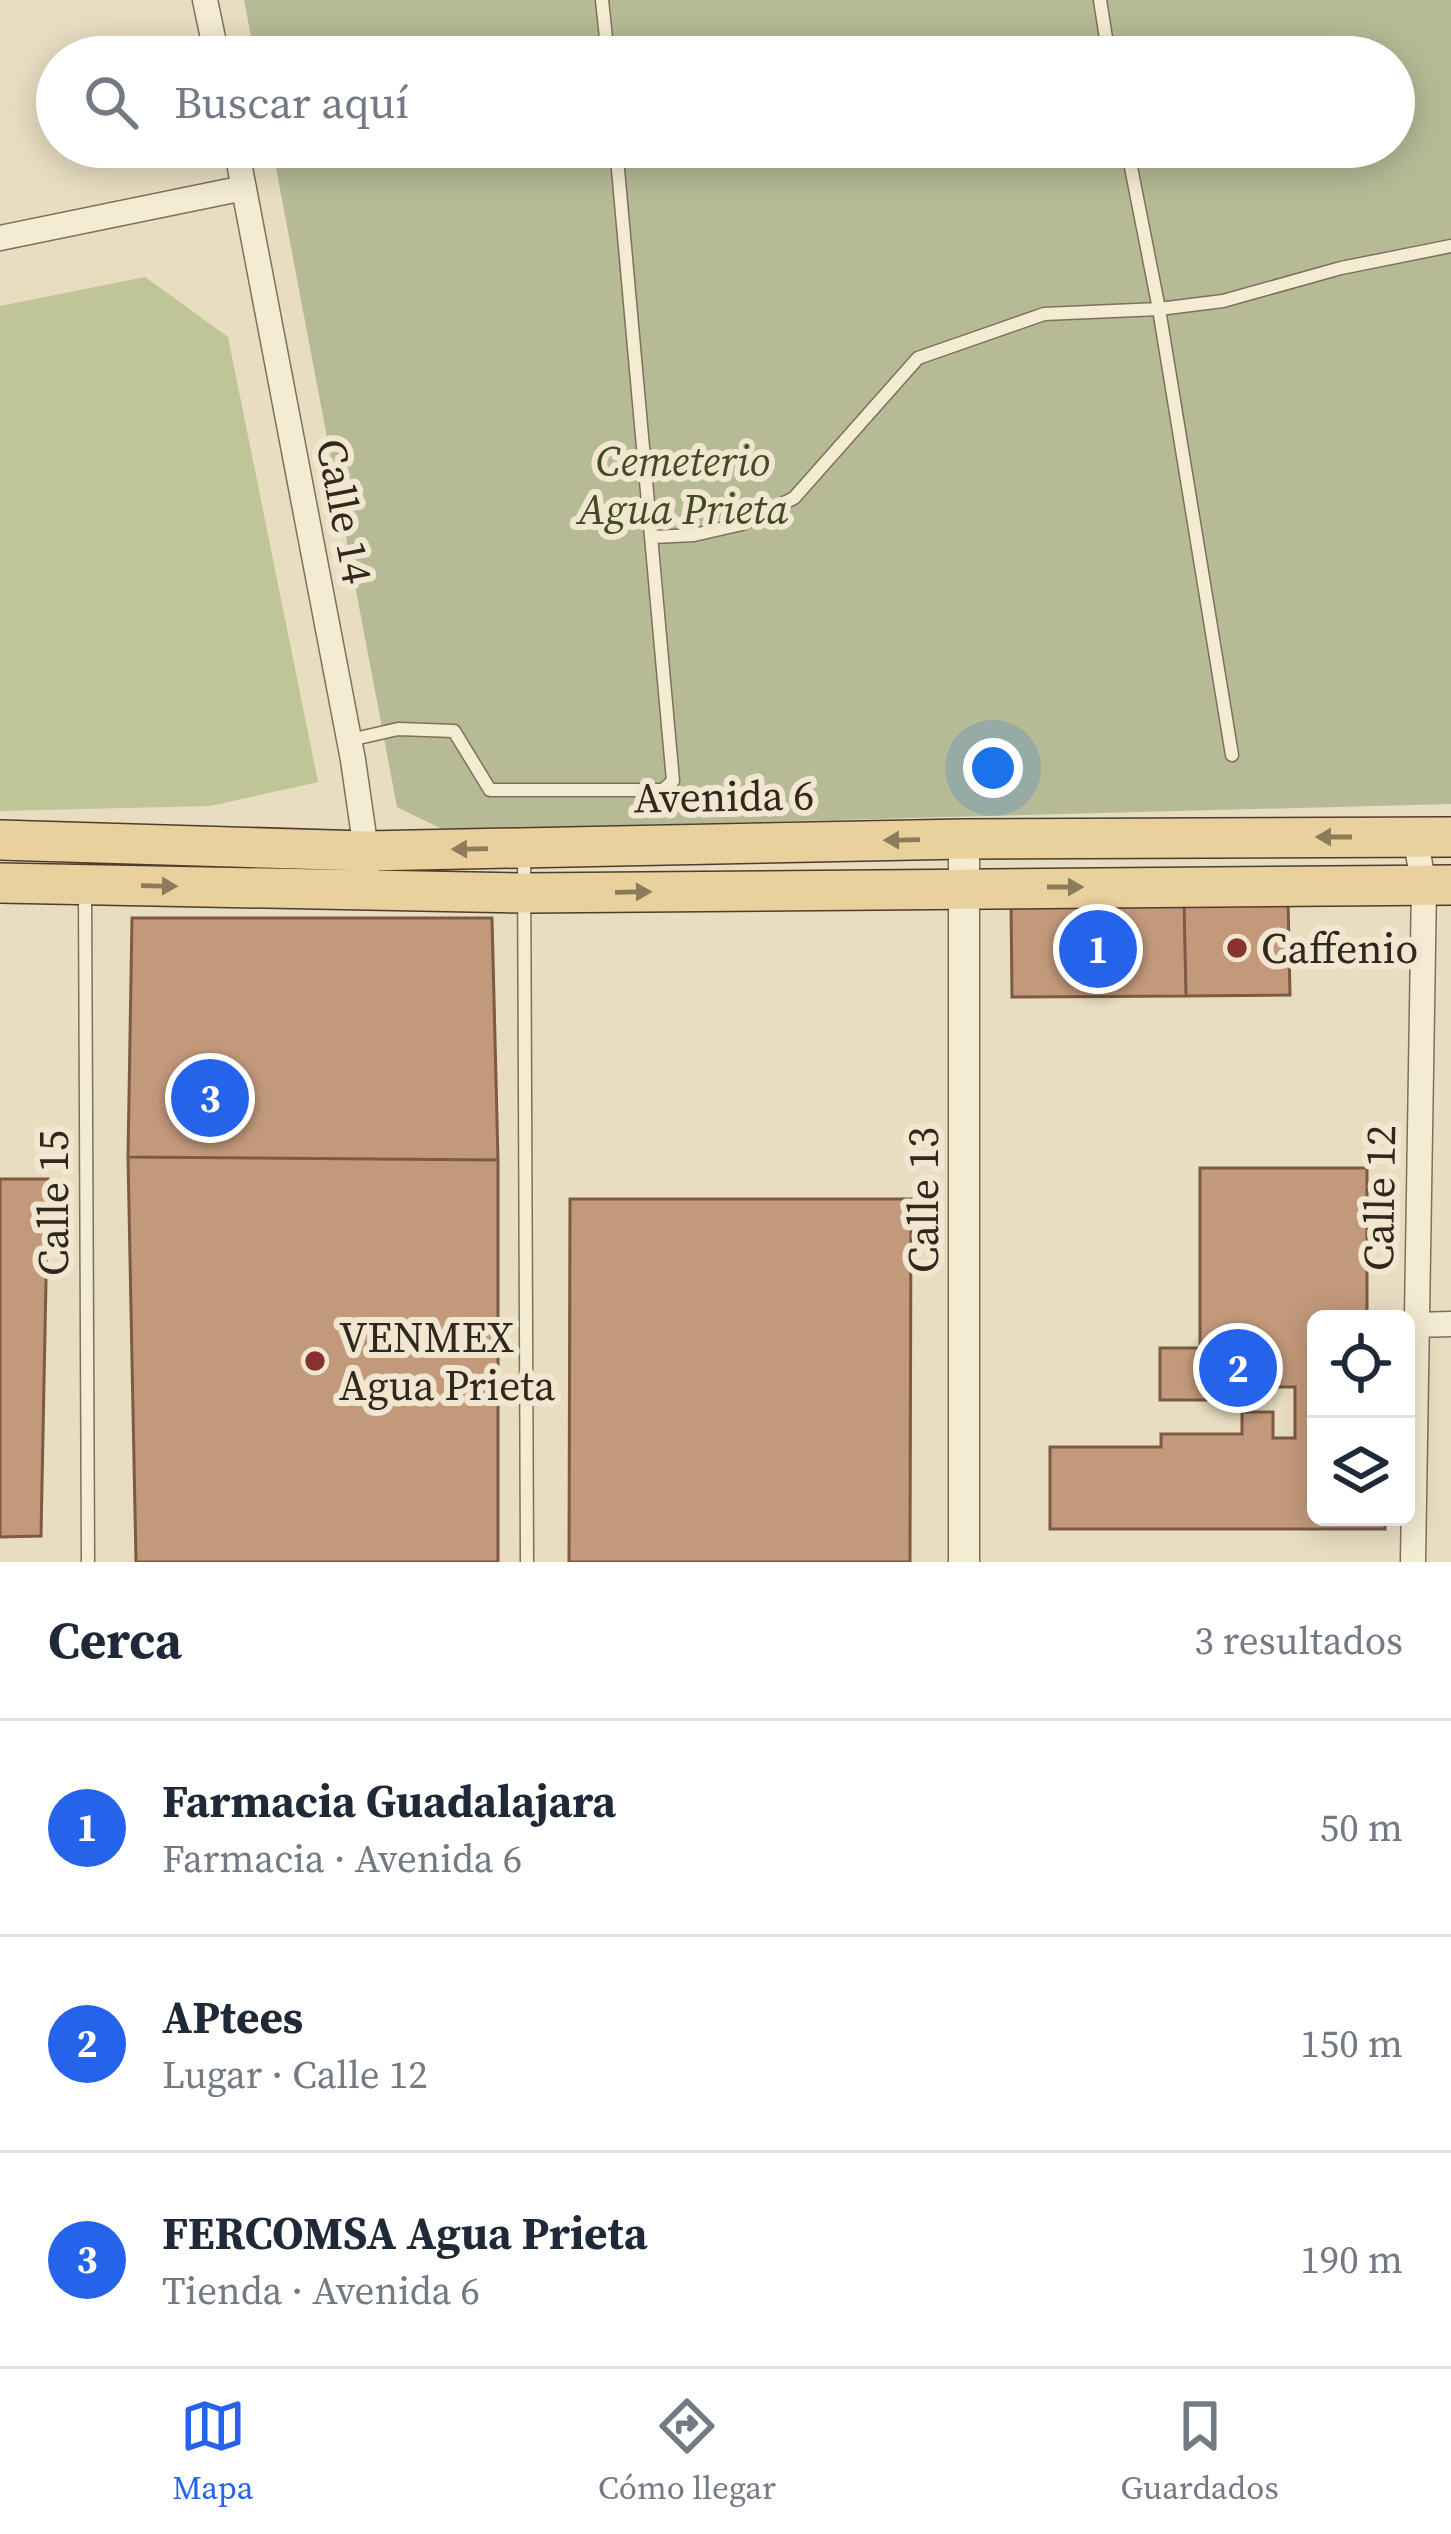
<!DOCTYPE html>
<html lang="es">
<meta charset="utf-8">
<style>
:root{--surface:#fff;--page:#f2f2f3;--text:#1f2937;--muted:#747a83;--line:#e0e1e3;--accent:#2563eb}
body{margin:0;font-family:"Source Serif 4",serif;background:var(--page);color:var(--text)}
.controls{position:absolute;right:36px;bottom:36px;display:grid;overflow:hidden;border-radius:18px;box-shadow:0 6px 30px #0003}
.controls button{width:108px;height:108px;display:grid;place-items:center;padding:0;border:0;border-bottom:3px solid var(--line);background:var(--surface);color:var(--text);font:60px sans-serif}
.you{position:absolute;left:993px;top:768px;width:42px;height:42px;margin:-30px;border:9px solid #fff;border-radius:50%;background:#1a73e8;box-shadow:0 0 0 18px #1a73e833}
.badge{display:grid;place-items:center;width:78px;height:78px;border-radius:50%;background:var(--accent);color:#fff;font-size:39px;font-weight:700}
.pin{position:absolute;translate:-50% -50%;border:6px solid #fff;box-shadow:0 3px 12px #0006}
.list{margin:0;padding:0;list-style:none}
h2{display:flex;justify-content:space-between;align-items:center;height:156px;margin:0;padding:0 48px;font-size:51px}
h2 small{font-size:39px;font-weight:400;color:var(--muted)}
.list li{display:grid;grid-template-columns:78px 1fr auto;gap:36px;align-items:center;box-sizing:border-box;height:216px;padding:0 48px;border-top:3px solid var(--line)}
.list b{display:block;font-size:45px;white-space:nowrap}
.list p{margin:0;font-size:39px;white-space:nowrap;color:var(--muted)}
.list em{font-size:39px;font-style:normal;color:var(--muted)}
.icon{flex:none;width:66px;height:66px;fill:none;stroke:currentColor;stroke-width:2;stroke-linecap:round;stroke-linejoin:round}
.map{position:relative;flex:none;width:1451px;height:1562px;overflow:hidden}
.search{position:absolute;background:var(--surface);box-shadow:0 6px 30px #0003;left:36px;right:36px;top:36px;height:132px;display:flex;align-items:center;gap:30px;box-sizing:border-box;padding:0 42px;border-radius:66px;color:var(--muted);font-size:45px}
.sheet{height:804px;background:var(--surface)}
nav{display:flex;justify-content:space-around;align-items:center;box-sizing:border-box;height:168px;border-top:3px solid var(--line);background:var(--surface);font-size:33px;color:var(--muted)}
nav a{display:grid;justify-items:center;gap:6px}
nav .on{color:var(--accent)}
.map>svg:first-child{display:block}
</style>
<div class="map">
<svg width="1451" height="1562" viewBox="0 0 1451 1562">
<rect width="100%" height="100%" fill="#e8ddc1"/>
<!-- green -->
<path fill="#bfc597" d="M145 277 228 337 318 782 210 806 0 811V306Z"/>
<!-- cemetery -->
<path fill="#b6ba95" d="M244 0H1451V804L444 830 397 807 272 147H1394V57H255Z"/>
<!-- building -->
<path fill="#c3997b" stroke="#7c5a43" stroke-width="3" d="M1288 899 1290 995 1186 996 1184 902Z
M1184 902 1186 996 1012 997 1011 903Z
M132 918H492L498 1160 128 1157Z
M128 1157 498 1160V1562H136Z
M1200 1168H1367V1319H1316V1517H1385V1529H1050V1447H1161V1434H1242V1412H1273V1438H1295V1387H1245V1400H1160V1348H1200Z
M0 1179H48L41 1536 0 1537Z
M570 1199H911L910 1562H569Z"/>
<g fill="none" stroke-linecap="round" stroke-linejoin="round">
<!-- service casing -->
<g stroke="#806f5b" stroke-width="15">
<path id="service" d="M602 0 608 57
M1100 0 1109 57
M1074 57 1109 53
M1127 147 1159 309 1232 755
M653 537 694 535 742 524 794 498 918 358 1044 314 1159 309 1223 301 1341 268 1451 246
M350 740 398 729 454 731 490 790H663L673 781 616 147
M524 855 527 1562
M85 892 88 1562"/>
</g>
<!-- minor casing -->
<g stroke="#806f5b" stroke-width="27">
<path id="minor" d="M205 0 217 57
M236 147 353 760 368 864
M0 238 244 188
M1415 1325 1451 1324
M1413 1562 1424 886 1415 837"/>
</g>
<!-- tertiary casing -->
<g stroke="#806f5b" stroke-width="33">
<path id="tertiary" d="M964 839V1562"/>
</g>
<!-- primary casing -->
<g stroke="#4e3d2f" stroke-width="42">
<path id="primary" d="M0 840 366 851 964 839 1451 837
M0 883 524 893 1451 885"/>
</g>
<!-- service -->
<use href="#service" stroke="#f4ebd3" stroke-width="12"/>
<!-- minor -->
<use href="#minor" stroke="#f4ebd3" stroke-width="24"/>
<!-- tertiary -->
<use href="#tertiary" stroke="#f4ebd3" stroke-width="30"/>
<!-- primary -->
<use href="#primary" stroke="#e8d19c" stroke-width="39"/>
</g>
<!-- one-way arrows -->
<defs><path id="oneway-solid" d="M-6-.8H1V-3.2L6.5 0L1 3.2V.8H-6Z" transform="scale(3)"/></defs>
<g fill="#8c7c5c">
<use href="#oneway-solid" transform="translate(1334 837) rotate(180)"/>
<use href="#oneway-solid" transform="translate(902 840) rotate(179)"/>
<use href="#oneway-solid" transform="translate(470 849) rotate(179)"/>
<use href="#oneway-solid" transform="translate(159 886) rotate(1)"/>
<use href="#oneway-solid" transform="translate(1065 887)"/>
<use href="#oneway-solid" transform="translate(633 892) rotate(-1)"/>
</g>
<!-- markers -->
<g fill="#883131" stroke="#f1e7d0" stroke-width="4.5">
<circle cx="1237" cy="948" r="12"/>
<circle cx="315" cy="1361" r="12"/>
</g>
<g text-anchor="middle" stroke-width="12" stroke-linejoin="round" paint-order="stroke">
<!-- park labels -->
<g font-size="42" font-style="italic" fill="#424b26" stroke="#f1e7d0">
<text x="683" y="476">Cemeterio<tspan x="683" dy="48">Agua Prieta</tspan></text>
</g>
<!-- street labels -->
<g font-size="42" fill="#31271d" stroke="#f1e7d0">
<text transform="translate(345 511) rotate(79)" y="15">Calle 14</text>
<text transform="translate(724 796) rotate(-1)" y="15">Avenida 6</text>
<text transform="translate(1379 1198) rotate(-89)" y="15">Calle 12</text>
<text transform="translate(923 1200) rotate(-90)" y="15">Calle 13</text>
<text transform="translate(53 1203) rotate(-90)" y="15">Calle 15</text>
</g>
<!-- poi labels -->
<g font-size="42" fill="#31271d" stroke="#f1e7d0" text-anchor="start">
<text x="1261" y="963">Caffenio</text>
<text x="339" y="1352">VENMEX<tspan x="339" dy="48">Agua Prieta</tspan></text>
</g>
</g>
</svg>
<div class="controls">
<button><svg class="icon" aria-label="locate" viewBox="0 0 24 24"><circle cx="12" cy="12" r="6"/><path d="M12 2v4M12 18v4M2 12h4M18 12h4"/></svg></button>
<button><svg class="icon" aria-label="layers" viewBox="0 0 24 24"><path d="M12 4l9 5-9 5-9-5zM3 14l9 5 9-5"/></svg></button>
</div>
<div class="you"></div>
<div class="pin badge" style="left:1098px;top:949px">1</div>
<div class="pin badge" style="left:1238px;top:1368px">2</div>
<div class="pin badge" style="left:210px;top:1098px">3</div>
<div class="search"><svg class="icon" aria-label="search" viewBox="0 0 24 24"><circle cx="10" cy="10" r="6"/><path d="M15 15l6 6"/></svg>Buscar aquí</div>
</div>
<section class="sheet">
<h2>Cerca<small>3 resultados</small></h2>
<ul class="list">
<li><span class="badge">1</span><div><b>Farmacia Guadalajara</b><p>Farmacia · Avenida 6</p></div><em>50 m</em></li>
<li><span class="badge">2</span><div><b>APtees</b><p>Lugar · Calle 12</p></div><em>150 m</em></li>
<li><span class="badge">3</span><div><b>FERCOMSA Agua Prieta</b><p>Tienda · Avenida 6</p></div><em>190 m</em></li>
</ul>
</section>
<nav>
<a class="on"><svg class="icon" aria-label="map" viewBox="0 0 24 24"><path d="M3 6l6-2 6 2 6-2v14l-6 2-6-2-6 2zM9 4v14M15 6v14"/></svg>Mapa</a>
<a><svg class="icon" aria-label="directions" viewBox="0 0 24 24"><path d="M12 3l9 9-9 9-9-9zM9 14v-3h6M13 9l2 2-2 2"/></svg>Cómo llegar</a>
<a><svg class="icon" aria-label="saved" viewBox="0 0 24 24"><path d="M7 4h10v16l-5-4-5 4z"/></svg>Guardados</a>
</nav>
